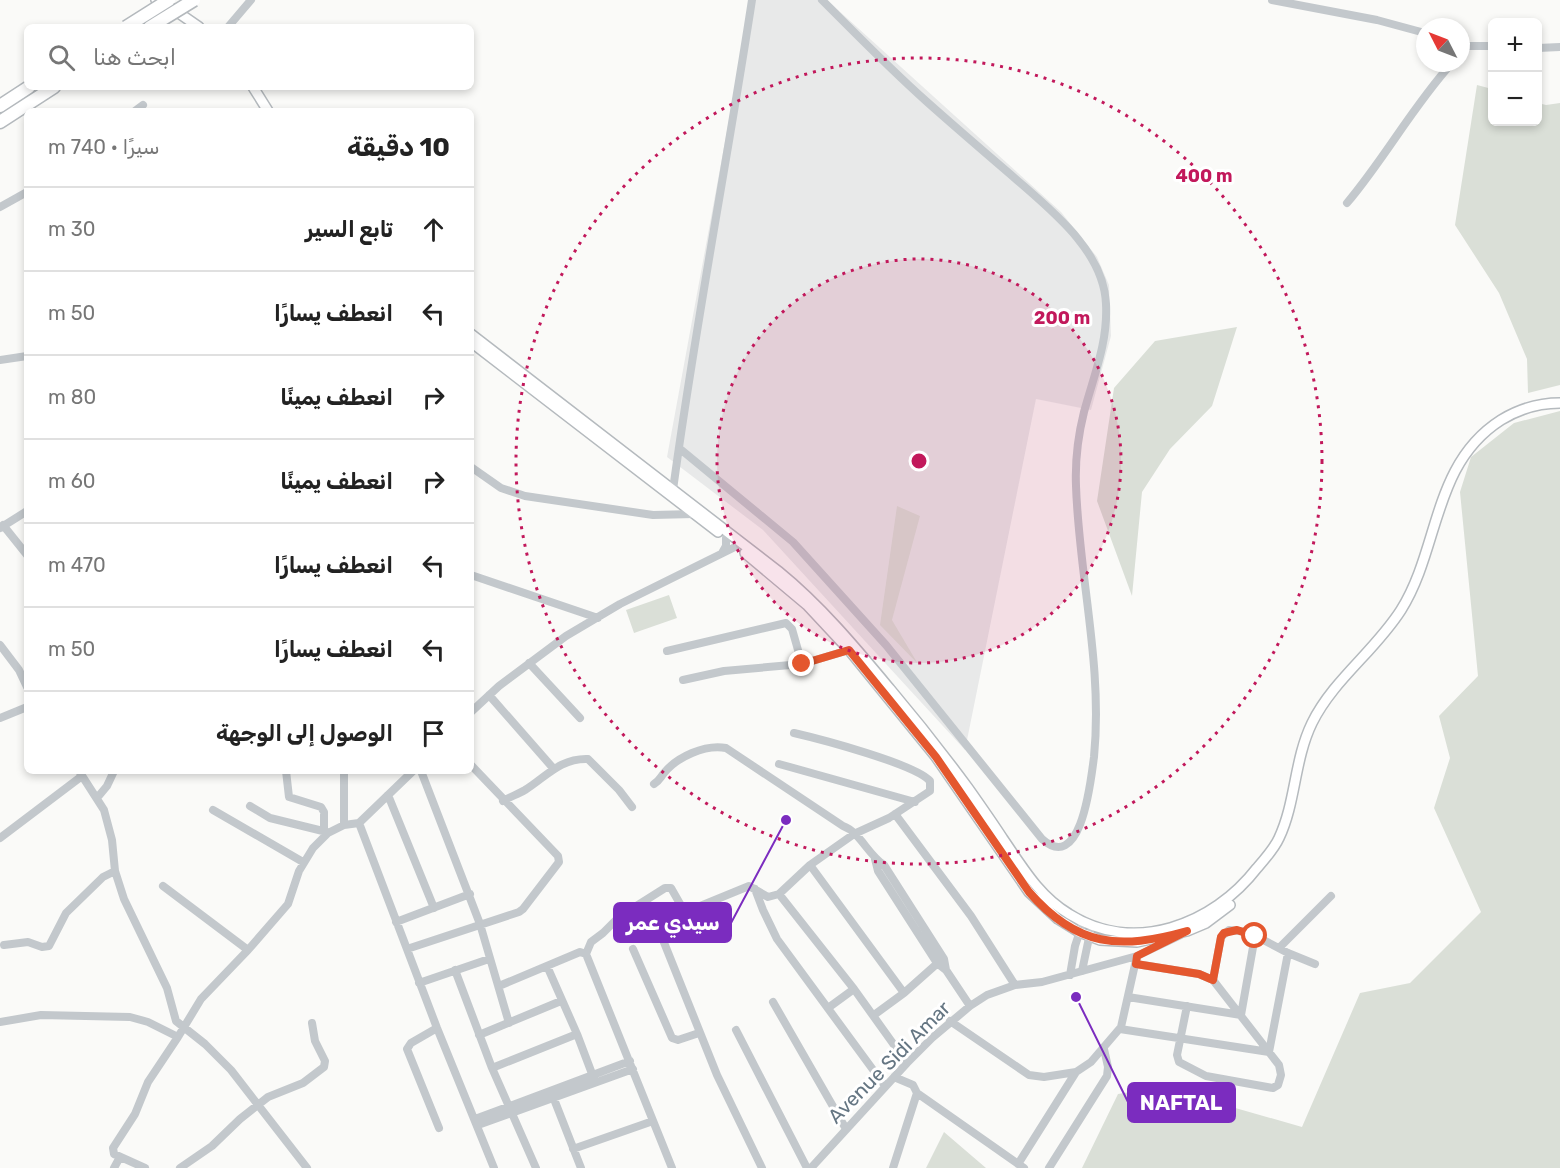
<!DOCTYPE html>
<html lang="ar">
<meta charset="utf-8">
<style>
:root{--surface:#fff;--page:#f6f6f6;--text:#222;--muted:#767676;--line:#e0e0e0}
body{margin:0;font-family:Rubik,Cairo,sans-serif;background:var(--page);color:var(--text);direction:rtl}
.controls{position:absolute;right:18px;top:18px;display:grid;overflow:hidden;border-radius:9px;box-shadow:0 3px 9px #0003}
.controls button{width:54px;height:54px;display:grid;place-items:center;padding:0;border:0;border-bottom:2px solid var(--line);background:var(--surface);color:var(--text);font:30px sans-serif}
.compass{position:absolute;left:1416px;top:18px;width:54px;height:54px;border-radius:50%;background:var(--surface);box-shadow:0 3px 9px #0003;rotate:312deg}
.stop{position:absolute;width:18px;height:18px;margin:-14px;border:4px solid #e4572e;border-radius:50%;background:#fff}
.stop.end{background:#e4572e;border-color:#fff;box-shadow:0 2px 6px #0008}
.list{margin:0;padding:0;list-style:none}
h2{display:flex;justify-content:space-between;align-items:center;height:78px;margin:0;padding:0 24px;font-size:26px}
h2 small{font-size:20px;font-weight:400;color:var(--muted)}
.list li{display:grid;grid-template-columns:39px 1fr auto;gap:18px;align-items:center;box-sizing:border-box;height:84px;padding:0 24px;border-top:2px solid var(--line)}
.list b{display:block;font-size:22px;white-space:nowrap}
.list em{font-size:20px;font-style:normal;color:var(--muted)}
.icon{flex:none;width:33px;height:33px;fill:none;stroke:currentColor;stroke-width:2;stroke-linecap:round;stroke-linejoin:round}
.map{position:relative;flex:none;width:1560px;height:1168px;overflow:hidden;direction:ltr}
.search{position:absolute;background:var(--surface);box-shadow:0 3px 9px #0003;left:24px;top:24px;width:450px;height:66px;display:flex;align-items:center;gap:15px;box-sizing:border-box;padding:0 21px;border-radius:9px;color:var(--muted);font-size:22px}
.panel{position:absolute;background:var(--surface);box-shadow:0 3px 9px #0003;left:24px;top:108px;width:450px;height:666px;border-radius:9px;direction:rtl}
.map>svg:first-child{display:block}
</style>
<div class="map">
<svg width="1560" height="1168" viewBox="0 0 1560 1168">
<rect width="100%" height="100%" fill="#fafaf8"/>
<!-- built -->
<path fill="#e8e9e9" d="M751 0H827L1061 212 1097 257 1109 285 1111 336 1091 410 1036 399 965 750 763 530 667 457Z"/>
<!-- green -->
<path fill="#dadfd7" d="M1477 85 1492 89V122H1538V103L1546 105 1560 103V385L1528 393 1527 359 1499 293 1455 225Z
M1237 327 1212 406 1170 449 1142 492 1132 596 1097 501 1114 388 1155 341Z
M1560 411V1168H1082L1118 1094 1162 1087 1302 1127 1360 993 1410 983 1481 912 1434 808 1450 758 1439 716 1478 676 1460 492 1471 457 1514 423Z
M897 506 920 516 892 620 918 664 880 625Z
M669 595 677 618 634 633 626 610Z
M944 1132 986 1168H926Z"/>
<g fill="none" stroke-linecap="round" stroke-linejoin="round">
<!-- major casing -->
<g stroke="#b5babe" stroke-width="12">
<path id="major" d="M156 0 173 9 199 27
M253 87 268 111
M471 334 778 571C821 606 855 647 890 689 917 721 943 754 968 788 980 805 992 822 1003 839 1023 868 1039 896 1069 914 1134 955 1213 925 1257 868 1265 859 1274 849 1279 838 1296 802 1294 760 1312 723 1333 680 1375 651 1401 610 1440 548 1432 464 1501 420 1519 409 1538 403 1560 403
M471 342 718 532
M745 553 807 605 849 650 936 757 1029 892 1058 919 1079 932 1100 940 1137 942 1187 931 1206 923 1230 905"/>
</g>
<!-- highway casing -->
<g stroke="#b4b9bd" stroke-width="15">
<path id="highway" d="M0 106 29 87
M0 122 54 87"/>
</g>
<!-- minor -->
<path stroke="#c3c8cc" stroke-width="8" d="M1272 0 1377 20 1425 33
M228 27 251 0
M1461 46H1492
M1538 48 1560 47
M135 111 143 105
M1347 203C1385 158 1413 106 1452 63
M0 207 27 192
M0 360 27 356
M679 448 793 542 886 645 1042 839C1082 875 1091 778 1094 757 1103 665 1079 577 1076 486 1075 461 1078 436 1084 412 1094 375 1108 342 1106 304 1104 249 1047 207 1010 174 982 150 954 126 926 101 890 69 856 34 822 0
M471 467 501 488 525 496 653 515 694 514
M673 490C695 326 727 163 752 0
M3 525 27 555
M0 528 27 511
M722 553 726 546V538
M471 575 598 618
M0 645 19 670 27 687
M667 651 786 623 792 629 802 664
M529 663 580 718
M683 680 724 671 802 664 849 650
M489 695 553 768
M471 712 499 686 566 636 620 604 737 546
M0 718 27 707
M779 764 915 802
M79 771 104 810 112 840 115 871 124 899 167 988 176 1021 205 1044 231 1070 307 1168
M286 771 289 797 321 807 324 812V832
M421 771 480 924 509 1023
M654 784C659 781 660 778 664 773 677 757 705 744 726 748L843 826C860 832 868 855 884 865L944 959 946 970
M388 795 434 908
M97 798 107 786 114 771
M503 801C510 797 518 794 525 790 546 777 560 758 588 759L619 790 632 807
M250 806 270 818 327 832
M213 810 303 862
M895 814 971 916 1015 985
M359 823 437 1028 494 1168
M344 825V771
M0 838 82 776
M875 859 878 871 937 963 946 970 970 1006
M810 865 904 993
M163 886 248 950
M755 889 763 910 777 939 885 1086
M779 894 854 989 907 1063
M396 922 470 894
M661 935 717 1075 762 1168
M4 945 28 942 42 947 49 946 66 913 103 877 115 871
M1279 948 1331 896
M407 949 519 912 523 909 559 862 558 856 471 765
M633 949 672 1038 678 1040 699 1033
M586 954 591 942 603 933 619 917 665 888H671L683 909 688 911 749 886 768 897 779 894 810 865 854 834 889 818 930 791V781C915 764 820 739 794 733
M1136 964 1199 974 1213 980 1279 1065 1281 1075 1278 1085 1273 1088 1206 1076 1179 1062 1177 1055 1187 1006
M547 966 577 1034 594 1079
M455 970 492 1068 536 1168
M1082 971 1090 933
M1070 975 1075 946 1083 922
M1213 980 1221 937 1229 930 1248 932 1288 953 1315 964
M419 983 489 959
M499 986 580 952 586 954 672 1168
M1128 997 1241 1015 1255 936
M773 1002 846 1129
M828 1008 854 989
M874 1015 904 993 940 961
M950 1021 1029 1075 1044 1077 1076 1072 1091 1062 1121 1027 1136 960
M0 1022 41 1015 130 1017 148 1022 178 1037
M437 1028 411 1043 407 1049 439 1128
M1120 1029 1269 1052 1288 953
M736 1030 807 1168
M479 1035 561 1001
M492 1068 577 1034
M917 1093 1024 1168
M552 1094 581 1168
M475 1119 630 1061
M478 1125 633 1069
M573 1149 653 1121
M1018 1164 1076 1072
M114 1168 120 1157
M145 1168 114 1154 113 1148 135 1114 148 1082 178 1037 201 999 248 950 288 904 299 871 313 848 328 833 344 825 359 823 413 771
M180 1168 212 1146 240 1119 268 1097 303 1083 324 1067 325 1061 315 1041 312 1023
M811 1168 907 1063 932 1038 970 1006 987 995 1015 985 1042 982 1137 956 1181 935
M893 1168 917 1093 913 1085 894 1077
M1049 1168 1107 1076 1108 1067 1104 1049"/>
<!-- major -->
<use href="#major" stroke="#fff" stroke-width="9"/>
<!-- highway -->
<use href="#highway" stroke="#fff" stroke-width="12"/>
<!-- highway-bridge casing -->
<g stroke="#b4b9bd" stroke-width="15" stroke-linecap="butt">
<path id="highway-bridge" d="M126 27 169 0
M150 27 194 0"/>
</g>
<!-- highway-bridge -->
<use href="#highway-bridge" stroke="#fff" stroke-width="12"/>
</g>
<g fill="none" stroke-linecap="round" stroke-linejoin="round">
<!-- route -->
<path stroke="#e4572e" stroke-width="8" d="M802 664 849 650 936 757 1029 892C1077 947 1119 950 1187 931L1137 956 1136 964 1199 974 1213 980 1221 937 1224 933 1237 930 1255 936"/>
</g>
<!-- distance rings -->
<circle cx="919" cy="461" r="202" fill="#c2185b" fill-opacity=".12"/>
<g fill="none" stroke="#c2185b" stroke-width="3" stroke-dasharray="3 6">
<circle cx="919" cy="461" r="202"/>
<circle cx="919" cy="461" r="403"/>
</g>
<g text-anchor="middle" stroke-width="6" stroke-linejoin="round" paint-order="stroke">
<!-- street labels -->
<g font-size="20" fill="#657683" stroke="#fff">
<text transform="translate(889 1062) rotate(-45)" y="7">Avenue Sidi Amar</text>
</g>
</g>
<circle cx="919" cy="461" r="9" fill="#c2185b" stroke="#fff" stroke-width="3"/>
<g font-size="18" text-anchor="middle" font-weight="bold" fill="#c2185b" stroke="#fff" stroke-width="6" stroke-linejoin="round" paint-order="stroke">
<text x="1204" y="182">400 m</text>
<text x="1062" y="324">200 m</text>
</g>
<!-- callouts -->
<path fill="none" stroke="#7b2cbf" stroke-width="2" d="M786 820L731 923M1076 997L1128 1102"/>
<g fill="#7b2cbf" stroke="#fff" stroke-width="2">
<circle cx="786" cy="820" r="6"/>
<circle cx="1076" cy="997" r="6"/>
</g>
<g fill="#7b2cbf" stroke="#7b2cbf" stroke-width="2">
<rect x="614" y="903" width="117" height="39" rx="6"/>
<rect x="1128" y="1083" width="107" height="39" rx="6"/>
</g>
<g font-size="21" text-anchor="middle" font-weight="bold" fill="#fff">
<text x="673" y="930">سيدي عمر</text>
<text x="1181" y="1110">NAFTAL</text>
</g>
</svg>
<div class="controls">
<button>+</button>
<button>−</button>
</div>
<svg class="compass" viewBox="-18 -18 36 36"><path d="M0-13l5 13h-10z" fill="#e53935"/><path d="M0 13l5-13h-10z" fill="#767676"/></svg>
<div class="stop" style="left:1255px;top:936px"></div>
<div class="stop end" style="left:802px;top:664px"></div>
<div class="search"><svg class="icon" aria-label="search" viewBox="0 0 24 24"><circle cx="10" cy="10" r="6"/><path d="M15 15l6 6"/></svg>ابحث هنا</div>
<section class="panel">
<h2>10 دقيقة<small>سيرًا · 740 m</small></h2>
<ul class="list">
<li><svg class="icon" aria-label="ahead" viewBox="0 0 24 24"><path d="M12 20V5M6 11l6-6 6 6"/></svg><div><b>تابع السير</b></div><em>30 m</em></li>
<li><svg class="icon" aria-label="left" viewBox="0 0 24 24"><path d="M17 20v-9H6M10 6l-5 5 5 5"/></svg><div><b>انعطف يسارًا</b></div><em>50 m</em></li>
<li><svg class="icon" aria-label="right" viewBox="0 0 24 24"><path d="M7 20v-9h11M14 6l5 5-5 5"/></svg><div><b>انعطف يمينًا</b></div><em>80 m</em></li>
<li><svg class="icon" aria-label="right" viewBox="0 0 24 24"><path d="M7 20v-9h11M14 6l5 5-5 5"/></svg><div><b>انعطف يمينًا</b></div><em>60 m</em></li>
<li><svg class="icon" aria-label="left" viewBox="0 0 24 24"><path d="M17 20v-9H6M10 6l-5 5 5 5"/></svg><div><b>انعطف يسارًا</b></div><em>470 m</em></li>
<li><svg class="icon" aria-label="left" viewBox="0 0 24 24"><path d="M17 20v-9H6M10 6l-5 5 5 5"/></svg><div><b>انعطف يسارًا</b></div><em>50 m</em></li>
<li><svg class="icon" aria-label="arrive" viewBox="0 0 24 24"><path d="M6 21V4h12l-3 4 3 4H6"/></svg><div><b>الوصول إلى الوجهة</b></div></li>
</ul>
</section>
</div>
